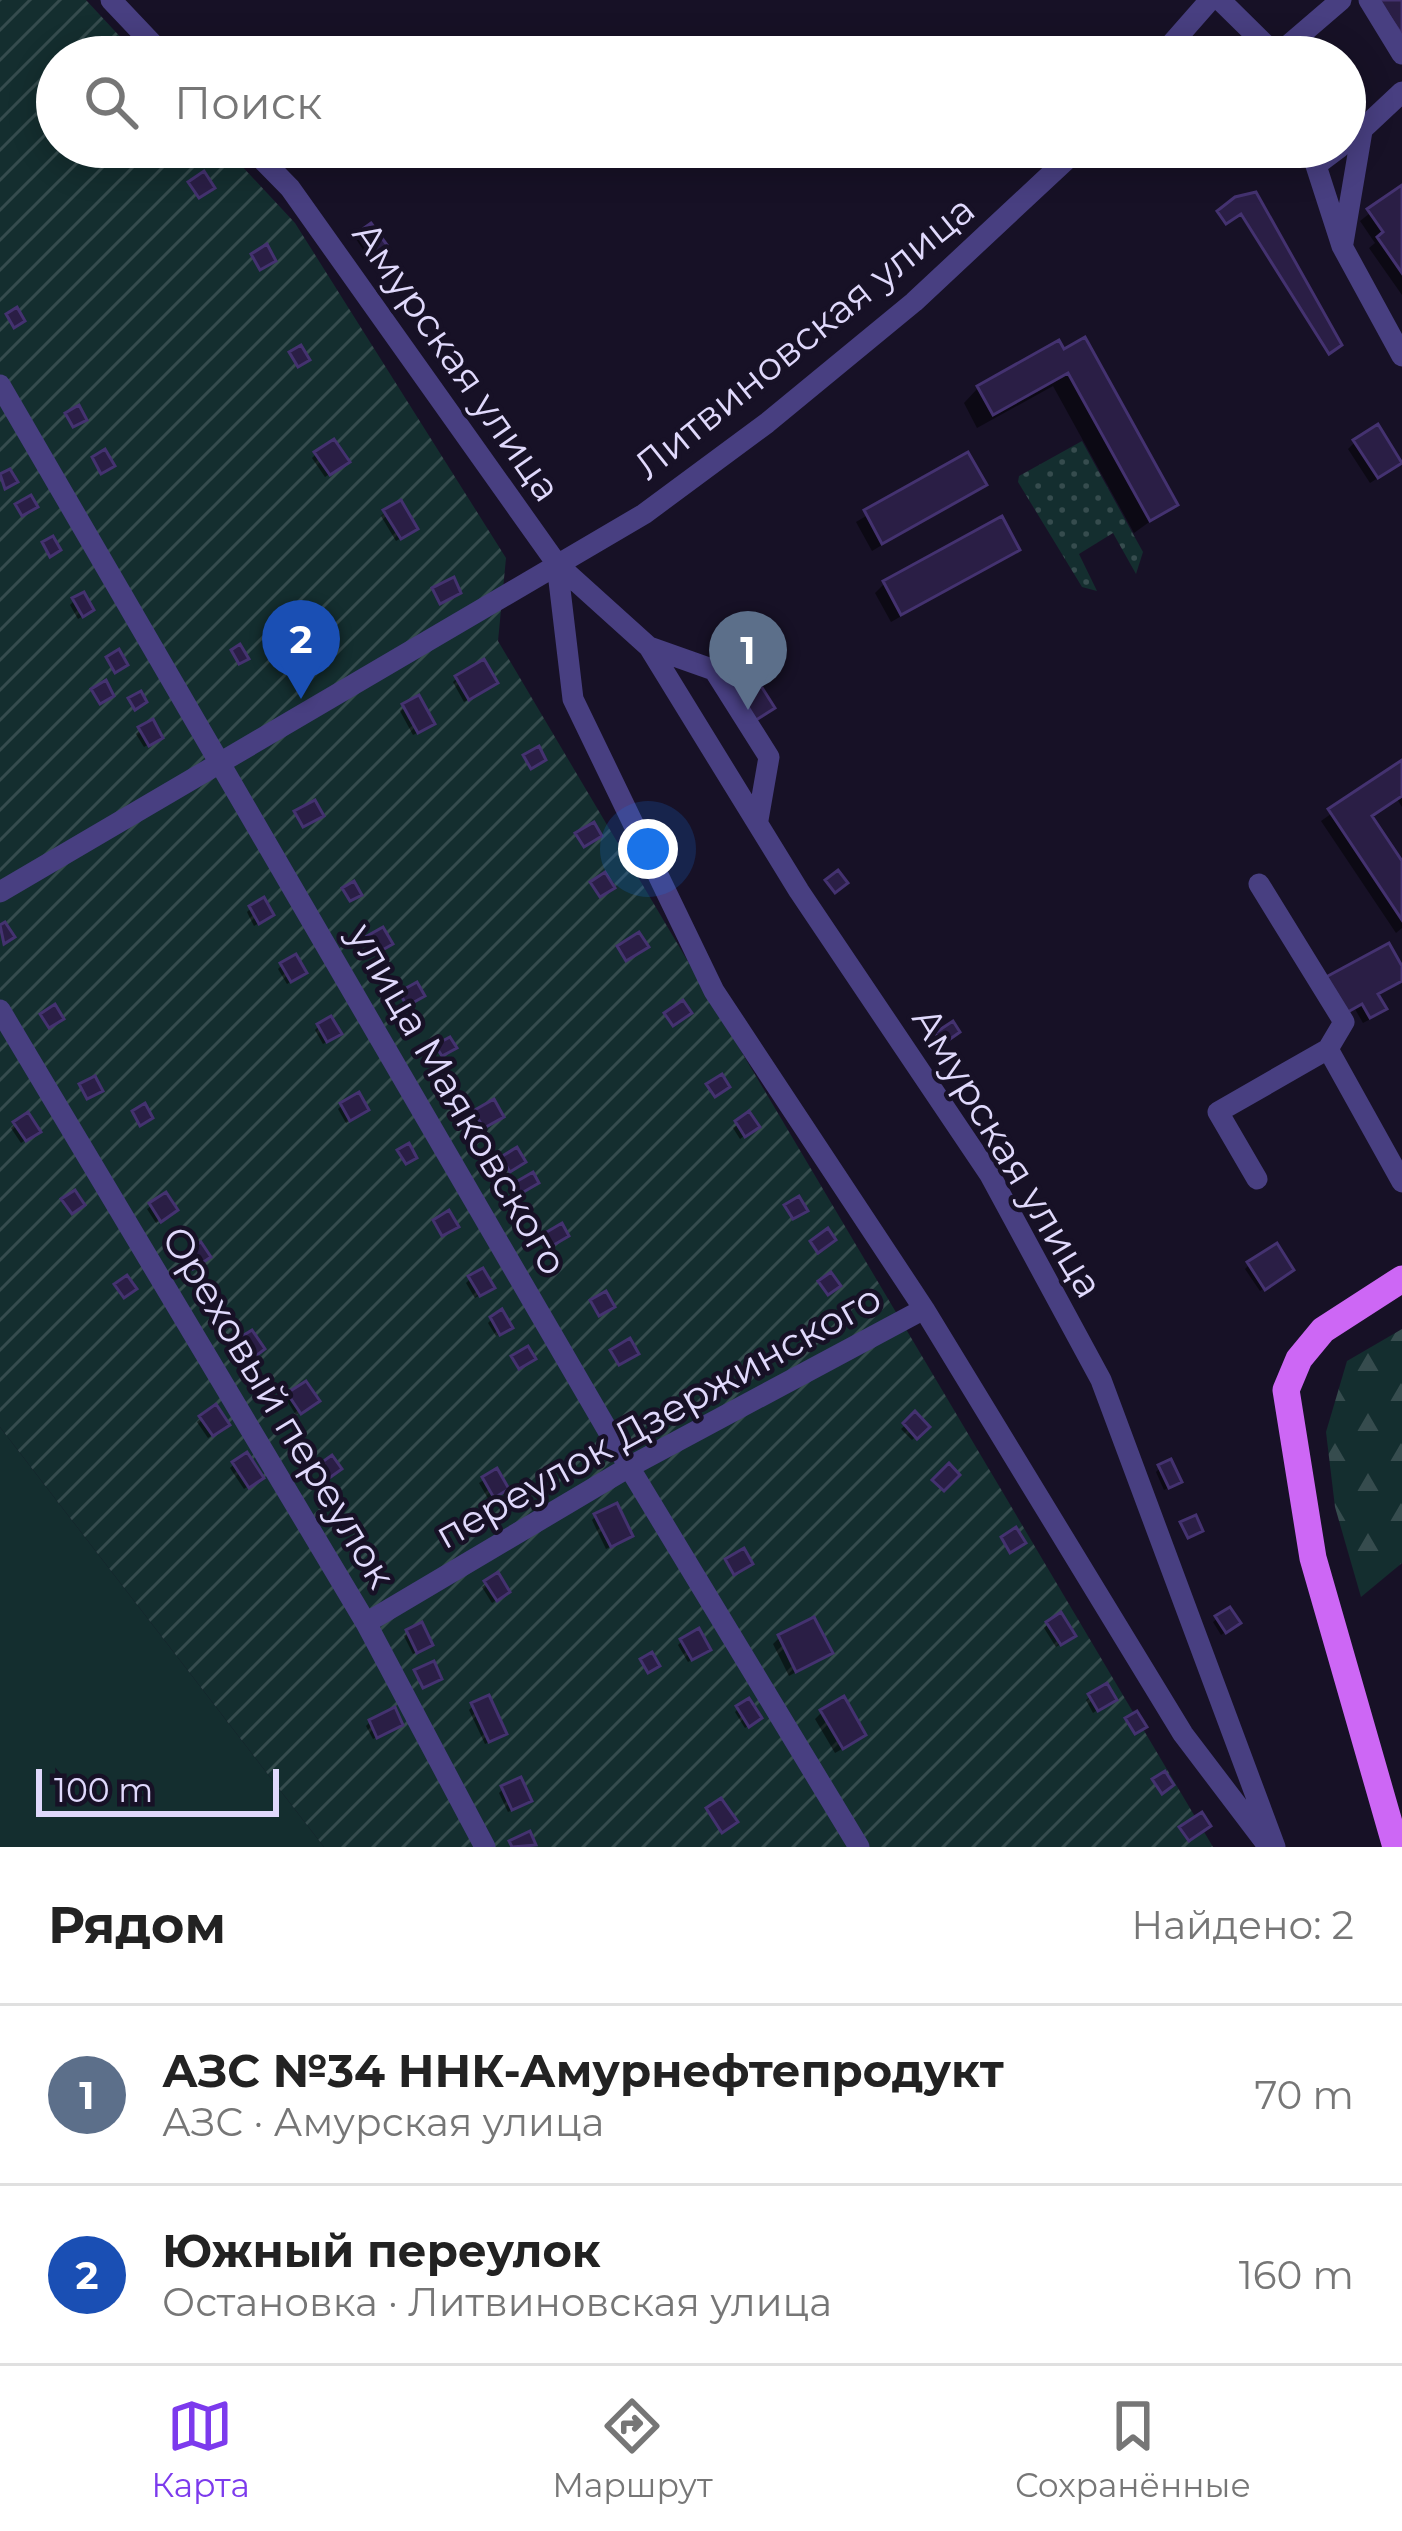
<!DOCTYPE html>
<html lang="ru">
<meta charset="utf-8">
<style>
:root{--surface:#fff;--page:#f2f2f2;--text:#222;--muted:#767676;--line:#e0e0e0;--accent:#7c3aed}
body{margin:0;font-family:Montserrat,sans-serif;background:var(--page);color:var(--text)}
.scale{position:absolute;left:36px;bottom:30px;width:243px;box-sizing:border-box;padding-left:12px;border:6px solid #e0d9fc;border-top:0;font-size:33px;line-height:42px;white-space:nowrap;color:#e0d9fc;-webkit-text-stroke:9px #171126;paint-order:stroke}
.you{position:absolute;left:648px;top:849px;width:42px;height:42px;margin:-30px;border:9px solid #fff;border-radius:50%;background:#1a73e8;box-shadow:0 0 0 18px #1a73e833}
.badge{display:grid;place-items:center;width:78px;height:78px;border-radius:50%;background:var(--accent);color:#fff;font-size:39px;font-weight:700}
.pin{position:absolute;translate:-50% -99px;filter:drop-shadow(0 3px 6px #0008)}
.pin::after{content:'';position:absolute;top:63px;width:42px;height:36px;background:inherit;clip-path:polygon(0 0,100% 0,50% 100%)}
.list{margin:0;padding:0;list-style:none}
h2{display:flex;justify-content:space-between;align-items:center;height:156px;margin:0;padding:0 48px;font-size:51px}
h2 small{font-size:39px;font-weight:400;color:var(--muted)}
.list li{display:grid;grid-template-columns:78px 1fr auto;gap:36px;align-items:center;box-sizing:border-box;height:180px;padding:0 48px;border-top:3px solid var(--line)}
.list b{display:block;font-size:45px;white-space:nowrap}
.list p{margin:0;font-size:39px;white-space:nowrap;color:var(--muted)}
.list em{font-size:39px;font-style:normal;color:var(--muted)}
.icon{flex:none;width:66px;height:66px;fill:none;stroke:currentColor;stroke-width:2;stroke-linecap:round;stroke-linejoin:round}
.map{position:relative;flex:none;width:1402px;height:1847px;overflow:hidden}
.search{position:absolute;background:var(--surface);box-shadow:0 6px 30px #0003;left:36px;right:36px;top:36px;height:132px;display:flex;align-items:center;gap:30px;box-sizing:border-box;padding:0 42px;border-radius:66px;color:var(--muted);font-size:45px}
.sheet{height:516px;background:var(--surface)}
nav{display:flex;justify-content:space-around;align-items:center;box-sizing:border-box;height:168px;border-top:3px solid var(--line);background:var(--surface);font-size:33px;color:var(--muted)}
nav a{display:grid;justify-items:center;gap:6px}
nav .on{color:var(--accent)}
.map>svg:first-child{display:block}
</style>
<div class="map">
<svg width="1402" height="1847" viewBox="0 0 1402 1847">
<defs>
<pattern id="forest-firs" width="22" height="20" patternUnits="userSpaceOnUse" patternTransform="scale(3)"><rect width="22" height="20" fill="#142e2f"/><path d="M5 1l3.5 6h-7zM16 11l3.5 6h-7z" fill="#364c4e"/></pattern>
<pattern id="park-dots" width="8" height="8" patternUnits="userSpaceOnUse" patternTransform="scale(3)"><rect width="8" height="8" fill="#142e2f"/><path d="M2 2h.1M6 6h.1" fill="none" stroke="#364c4e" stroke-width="1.8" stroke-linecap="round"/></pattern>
<pattern id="garden-furrows" width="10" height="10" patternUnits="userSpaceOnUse" patternTransform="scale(3)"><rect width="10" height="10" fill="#142e2f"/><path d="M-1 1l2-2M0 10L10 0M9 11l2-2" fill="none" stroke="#364c4e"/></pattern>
</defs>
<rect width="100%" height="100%" fill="#171126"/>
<!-- grass -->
<path fill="#142e2f" d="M0 1427 324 1847H0Z"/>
<!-- forest -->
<path fill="url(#forest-firs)" d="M1402 1329V1563L1361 1597 1335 1507 1326 1432 1347 1361Z"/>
<!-- park -->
<path fill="url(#park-dots)" d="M1082 441 1143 552 1136 574 1113 533 1079 554 1097 591 1082 587 1018 482 1019 476Z"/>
<!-- garden -->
<path fill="url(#garden-furrows)" d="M0 0H86L139 57H57V147H224L295 223 506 558 498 641 1213 1847H324L0 1427Z"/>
<!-- shadow -->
<path fill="#0007" d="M1402 188V295L1369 248 1375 243 1360 221Z
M1236 200 1338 344 1326 352 1239 213 1224 223 1218 215Z
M359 235 379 249 368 257 356 239Z
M1058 344 1174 504 1134 533 1053 386 977 428 964 403 978 388Z
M1355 442 1392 469 1370 483 1348 449Z
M316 454 342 466 325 477 312 458Z
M967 456 983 484 872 551 856 522Z
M385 512 410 533 396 541 381 516Z
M1017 549 891 622 875 593 885 583Z
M74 601 87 614 78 619 70 605Z
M457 678 490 687 464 702 453 682Z
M404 707 427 728 413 735 400 711Z
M140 730 155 741 144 747 136 734Z
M1402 764V807L1397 799 1369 818 1402 866V928L1396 933 1321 821Z
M251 908 266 919 254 926 247 912Z
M369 938 385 947 372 955 365 942Z
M282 965 299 977 287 984 278 969Z
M1402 973 1398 984 1376 995 1383 1009 1376 1016 1363 1023 1355 1009 1339 1018Z
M319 1026 334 1038 323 1044 315 1030Z
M342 1105 362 1114 346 1123 338 1109Z
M475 1113 496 1120 479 1130 471 1117Z
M749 1116 752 1130 740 1139 733 1128Z
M15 1124 33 1135 21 1143 11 1128Z
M151 1206 170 1214 156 1223 147 1209Z
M1249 1265 1287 1274 1260 1291 1245 1269Z
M470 1279 487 1291 475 1298 466 1283Z
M492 1319 505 1331 496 1336 488 1323Z
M241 1340 257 1353 248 1359 238 1344Z
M289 1395 312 1405 296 1415 286 1399Z
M915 1416 926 1427 912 1440 901 1429Z
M201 1418 222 1429 208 1438 197 1422Z
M234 1464 256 1481 244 1489 230 1468Z
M1160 1468 1174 1485 1164 1490 1156 1472Z
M496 1472 502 1493 489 1500 479 1483Z
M596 1516 626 1539 606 1549 592 1520Z
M497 1576 503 1596 492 1603 482 1587Z
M1217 1619 1233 1627 1221 1635 1213 1622Z
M1048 1624 1068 1639 1056 1647 1044 1628Z
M408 1633 425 1648 413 1654 404 1636Z
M779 1638 829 1653 789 1676 773 1644Z
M682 1641 704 1653 688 1662 678 1645Z
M1090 1697 1109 1703 1093 1713 1086 1700Z
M473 1706 500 1737 485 1744 469 1710Z
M738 1709 754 1722 745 1728 735 1712Z
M822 1712 856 1741 835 1753 815 1719Z
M370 1722 400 1725 373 1739 366 1726Z
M503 1789 525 1804 508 1812 499 1793Z"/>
<!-- building -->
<path fill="#2a1e45" stroke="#443270" stroke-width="3" d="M1378 0H1402V35Z
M93 39 106 56 104 57H87L81 49Z
M204 171 215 188 199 198 188 182Z
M1402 185V273L1377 237 1383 232 1367 209Z
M1256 192 1342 345 1329 354 1241 214 1226 224 1217 211 1235 197Z
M371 223 387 245 373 255 357 233Z
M267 244 276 261 260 270 251 254Z
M17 307 25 321 14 328 6 314Z
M1085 337 1178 505 1150 521 1068 373 993 415 977 386 1059 340 1064 349Z
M301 345 310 360 298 367 289 352Z
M79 405 87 420 73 427 65 413Z
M1378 424 1402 463 1378 478 1353 440Z
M334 439 350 462 330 475 314 452Z
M105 449 115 466 101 474 92 457Z
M968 452 987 485 882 544 864 510Z
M10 469 18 482 5 489 0 474Z
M31 495 38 507 22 516 15 504Z
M401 500 418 529 401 539 383 510Z
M1002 516 1020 550 901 615 883 581Z
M53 536 61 550 50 557 42 542Z
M454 577 461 593 440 604 432 588Z
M84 592 94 610 83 617 72 598Z
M240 644 249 659 239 664 231 650Z
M119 649 128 665 115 673 106 657Z
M484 659 498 683 469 700 455 676Z
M106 680 114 696 100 704 91 689Z
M761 686 775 708 742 729 728 707Z
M141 691 147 702 135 710 128 698Z
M419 695 435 724 418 733 402 704Z
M153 719 163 738 149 746 138 727Z
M539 746 546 760 531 769 523 755Z
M1402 760V796L1372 816 1402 861V920L1328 809Z
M315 800 324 816 303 827 294 811Z
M594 822 602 836 584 847 575 833Z
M838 870 848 883 835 893 825 880Z
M605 872 615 888 600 897 590 882Z
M354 881 362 895 350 901 342 888Z
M264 897 274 915 259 924 249 906Z
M5 922 15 937 4 944 0 925Z
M383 927 393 944 377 953 367 936Z
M639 932 649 947 626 961 617 946Z
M1389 943 1402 966V981L1378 994 1387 1009 1370 1018 1362 1004 1346 1013 1326 977Z
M296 954 307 973 291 982 280 963Z
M417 982 425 996 407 1006 399 992Z
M683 1000 692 1013 673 1026 664 1013Z
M55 1004 64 1019 49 1028 40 1014Z
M331 1016 342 1034 327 1042 317 1024Z
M953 1021 960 1032 943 1044 935 1033Z
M450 1037 457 1048 442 1056 435 1045Z
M722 1074 730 1087 715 1097 706 1084Z
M95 1076 103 1091 87 1099 79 1084Z
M359 1092 369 1110 350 1121 340 1103Z
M494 1099 504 1117 484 1128 473 1111Z
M145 1103 153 1118 140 1126 132 1111Z
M749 1111 760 1127 745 1137 735 1121Z
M28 1112 41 1132 26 1141 13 1122Z
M409 1143 417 1158 406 1164 397 1150Z
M517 1147 526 1162 510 1172 501 1157Z
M533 1172 539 1183 520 1194 514 1183Z
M75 1190 85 1205 72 1214 61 1199Z
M166 1192 178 1210 161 1222 149 1203Z
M799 1196 808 1211 793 1219 784 1205Z
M449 1210 459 1227 442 1236 433 1220Z
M562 1223 569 1236 552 1246 545 1233Z
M828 1228 836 1240 818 1253 810 1241Z
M201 1242 211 1257 193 1269 183 1253Z
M1277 1243 1294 1270 1265 1290 1247 1262Z
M483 1268 495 1288 480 1296 468 1276Z
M831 1272 841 1286 828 1295 818 1281Z
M127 1275 137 1289 124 1298 114 1284Z
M606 1291 615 1307 599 1316 590 1300Z
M502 1309 513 1328 500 1335 490 1317Z
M252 1330 265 1349 253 1358 239 1338Z
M630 1338 639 1354 619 1365 610 1350Z
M528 1346 536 1359 519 1369 511 1356Z
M306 1381 320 1401 301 1414 287 1393Z
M216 1404 230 1425 213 1436 199 1416Z
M915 1411 930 1427 917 1439 903 1423Z
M247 1452 264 1478 249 1488 232 1462Z
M332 1455 342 1469 328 1479 318 1465Z
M1171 1459 1182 1482 1169 1488 1158 1465Z
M949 1463 960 1475 944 1491 932 1480Z
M497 1468 509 1489 494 1498 482 1477Z
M617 1503 633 1536 611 1547 594 1514Z
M1196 1515 1203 1531 1188 1538 1180 1522Z
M1016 1527 1026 1543 1010 1553 1001 1537Z
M744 1548 753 1564 734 1575 725 1559Z
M498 1572 510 1592 497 1601 484 1581Z
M1230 1607 1241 1623 1226 1633 1215 1616Z
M1061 1612 1076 1636 1061 1645 1046 1622Z
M814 1617 833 1653 796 1672 778 1635Z
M422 1622 433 1645 417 1653 406 1630Z
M699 1628 711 1650 692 1660 680 1639Z
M652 1652 660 1666 648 1673 640 1659Z
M434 1661 442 1679 423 1688 414 1670Z
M1107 1683 1117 1700 1098 1711 1088 1694Z
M489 1695 507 1734 489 1742 471 1703Z
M844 1696 866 1735 843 1749 820 1710Z
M749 1698 762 1718 749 1727 736 1706Z
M395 1707 403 1725 377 1738 369 1720Z
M1137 1711 1147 1727 1135 1734 1125 1718Z
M1165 1771 1174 1785 1162 1794 1152 1779Z
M521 1777 532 1801 512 1810 501 1786Z
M721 1798 738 1822 722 1833 706 1808Z
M1202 1812 1211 1826 1189 1841 1179 1827Z
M530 1831 536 1845 512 1847 509 1841Z"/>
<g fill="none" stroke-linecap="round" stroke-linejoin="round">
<!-- minor -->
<path stroke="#483f81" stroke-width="21" d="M111 0 165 57
M1220 0 1278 57
M1369 0 1402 54
M1277 55 1341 0
M1160 57 1210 0
M1354 137 1402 92
M250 147 290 188 557 564 649 647 799 891 990 1175 1101 1380 1275 1847
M1310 147 1342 246 1402 356
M1316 165 1340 147
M1343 243 1362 131
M0 385 629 1467 859 1847
M557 564 573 699 714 991 924 1309 1183 1734 1265 1842
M649 647 714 670 769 757 758 820
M1259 884 1344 1022 1328 1049
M0 892 644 514 767 423 914 302 1080 147
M0 1010 366 1623 485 1847
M1257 1179 1218 1112 1328 1049 1402 1182
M366 1623 629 1467 924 1309"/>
<!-- major -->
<path stroke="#cd67f5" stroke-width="27" d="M1396 1847 1313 1558 1286 1390 1299 1359 1323 1330 1402 1279"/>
</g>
<g text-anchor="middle" stroke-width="9" stroke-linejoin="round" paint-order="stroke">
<!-- street labels -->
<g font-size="39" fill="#e0d9fc" stroke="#171126">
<text transform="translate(804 337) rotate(-39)" y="14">Литвиновская улица</text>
<text transform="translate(457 361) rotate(55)" y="14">Амурская улица</text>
<text transform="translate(458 1099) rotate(60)" y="14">улица Маяковского</text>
<text transform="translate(1008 1152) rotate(59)" y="14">Амурская улица</text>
<text transform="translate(279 1407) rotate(59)" y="14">Ореховый переулок</text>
<text transform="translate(658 1416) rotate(-29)" y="14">переулок Дзержинского</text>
</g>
</g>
</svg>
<div class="scale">100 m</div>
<div class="you"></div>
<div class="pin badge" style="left:748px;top:710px;background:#5c6f8a">1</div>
<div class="pin badge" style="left:301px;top:699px;background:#1a4fb4">2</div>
<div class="search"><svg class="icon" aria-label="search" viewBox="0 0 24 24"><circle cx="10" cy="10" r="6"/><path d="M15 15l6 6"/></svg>Поиск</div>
</div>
<section class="sheet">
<h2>Рядом<small>Найдено: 2</small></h2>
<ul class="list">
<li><span class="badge" style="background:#5c6f8a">1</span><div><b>АЗС №34 ННК-Амурнефтепродукт</b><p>АЗС · Амурская улица</p></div><em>70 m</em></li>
<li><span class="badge" style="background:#1a4fb4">2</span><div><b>Южный переулок</b><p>Остановка · Литвиновская улица</p></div><em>160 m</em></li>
</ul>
</section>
<nav>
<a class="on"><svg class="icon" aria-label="map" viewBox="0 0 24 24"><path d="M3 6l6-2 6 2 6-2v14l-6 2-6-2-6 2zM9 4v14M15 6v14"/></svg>Карта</a>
<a><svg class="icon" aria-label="directions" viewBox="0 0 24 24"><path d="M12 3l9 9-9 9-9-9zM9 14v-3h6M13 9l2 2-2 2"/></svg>Маршрут</a>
<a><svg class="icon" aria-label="saved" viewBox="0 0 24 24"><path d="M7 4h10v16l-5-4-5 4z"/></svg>Сохранённые</a>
</nav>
